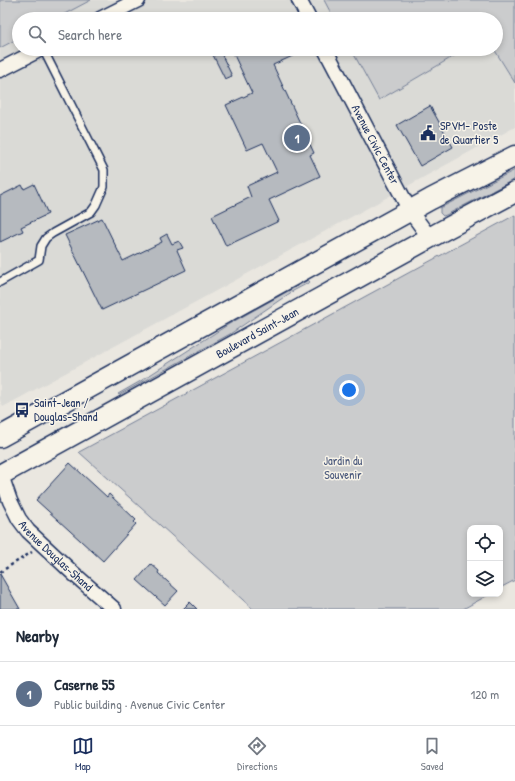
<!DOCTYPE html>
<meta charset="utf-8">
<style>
:root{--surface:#fff;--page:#f6f6f7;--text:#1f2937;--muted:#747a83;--line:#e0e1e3;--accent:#1b2f5e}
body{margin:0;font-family:"Patrick Hand",sans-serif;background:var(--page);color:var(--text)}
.controls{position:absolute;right:12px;bottom:12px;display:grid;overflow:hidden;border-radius:8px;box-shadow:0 2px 6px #0003}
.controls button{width:36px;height:36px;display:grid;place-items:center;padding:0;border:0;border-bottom:1px solid var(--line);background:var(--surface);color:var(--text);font:20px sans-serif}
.you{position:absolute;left:349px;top:390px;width:14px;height:14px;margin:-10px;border:3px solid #fff;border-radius:50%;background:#1a73e8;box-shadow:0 0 0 6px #1a73e833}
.badge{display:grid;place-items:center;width:26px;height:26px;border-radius:50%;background:var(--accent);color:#fff;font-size:13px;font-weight:700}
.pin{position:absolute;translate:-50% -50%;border:2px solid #fff;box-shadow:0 1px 4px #0006}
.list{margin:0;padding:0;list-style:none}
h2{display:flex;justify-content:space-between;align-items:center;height:52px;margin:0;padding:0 16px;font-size:17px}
h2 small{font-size:13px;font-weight:400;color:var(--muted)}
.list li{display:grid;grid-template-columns:26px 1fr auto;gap:12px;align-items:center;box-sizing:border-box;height:64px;padding:0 16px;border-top:1px solid var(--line)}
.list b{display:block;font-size:15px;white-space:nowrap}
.list p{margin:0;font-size:13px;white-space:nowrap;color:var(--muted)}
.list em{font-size:13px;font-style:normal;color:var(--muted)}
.icon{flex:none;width:22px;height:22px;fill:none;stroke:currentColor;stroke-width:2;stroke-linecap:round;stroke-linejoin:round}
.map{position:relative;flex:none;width:515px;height:609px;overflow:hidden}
.search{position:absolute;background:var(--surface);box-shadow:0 2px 6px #0003;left:12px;right:12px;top:12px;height:44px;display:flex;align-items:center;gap:10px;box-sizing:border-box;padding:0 14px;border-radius:22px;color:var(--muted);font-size:15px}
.sheet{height:116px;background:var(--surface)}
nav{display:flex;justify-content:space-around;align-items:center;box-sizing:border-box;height:56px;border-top:1px solid var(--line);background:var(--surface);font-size:11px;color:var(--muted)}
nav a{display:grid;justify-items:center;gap:2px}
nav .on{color:var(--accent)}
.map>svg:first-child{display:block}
</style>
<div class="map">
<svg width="515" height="609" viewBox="0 0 515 609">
<rect width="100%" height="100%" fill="#eae7e0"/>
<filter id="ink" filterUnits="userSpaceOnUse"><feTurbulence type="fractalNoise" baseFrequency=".025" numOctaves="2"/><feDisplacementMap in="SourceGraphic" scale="8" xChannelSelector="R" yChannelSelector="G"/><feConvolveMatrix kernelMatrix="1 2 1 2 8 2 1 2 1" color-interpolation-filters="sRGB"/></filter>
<g filter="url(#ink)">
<!-- built -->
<path fill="#dadad6" d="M91 0H324L334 19H55Z
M19 38V49H351L379 100 466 49H494L515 83V127L364 210 3 407 0 400V48Z"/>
<!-- green -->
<path fill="#cbcccd" stroke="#737e96" d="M0 0H91L55 19H19V38L0 48Z
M324 0H515V83L494 49H496V19H334Z
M351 49H466L379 100Z
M515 170V179L446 215 443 216 440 213V208Z
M515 215V580L500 588V528H470V594H490L463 609H253L79 452Z
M308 280 310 282 293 291 230 334 119 395 118 394 139 382 229 324Z"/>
<!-- building -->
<path fill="#b6babf" stroke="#1b2f5e" d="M210 49H219L232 76 225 79Z
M247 49H297L299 53 273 65 314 153 310 155 320 176 269 200 279 221 226 246 212 216 251 197 247 186 277 172 263 143 247 150 226 105 252 93 234 55Z
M430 106 453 147 420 166 397 125Z
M34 184 48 214 21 227 23 231 0 242V196L22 185 24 189Z
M102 218 123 261 162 242 160 238 167 234 172 244 179 241 183 248 177 250 186 270 102 310 65 235Z
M70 463 107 497 109 494 136 520 134 522 136 524 103 561 36 500Z
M151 564 159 571 158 573 178 591 165 605 137 580Z
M0 574 20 609H0Z
M190 602 197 609H183Z"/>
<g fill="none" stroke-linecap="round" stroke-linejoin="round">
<!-- lane casing -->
<g stroke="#1b2f5e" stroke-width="10">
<path id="lane" d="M0 282 39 260 41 246 46 238 53 233 91 212 96 205 104 187V170L43 49"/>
</g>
<!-- street casing -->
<g stroke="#1b2f5e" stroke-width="17">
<g id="street">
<path d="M299 0 309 19"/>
<path d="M100 19 138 0"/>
<path id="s1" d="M325 49 410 211 430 238"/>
<path d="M0 70 41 49"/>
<path id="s2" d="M0 472 10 501 19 519 28 531 74 574 114 609"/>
</g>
</g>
<!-- secondary casing -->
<g stroke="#1b2f5e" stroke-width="23">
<g id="secondary">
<path d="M0 437 431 199 515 156"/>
<path id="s3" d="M0 475 442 231 515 192"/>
</g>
</g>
<!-- path -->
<path stroke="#1b2f5e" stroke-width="2.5" stroke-dasharray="3 3" stroke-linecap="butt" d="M0 572 32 552"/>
<!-- lane -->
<use href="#lane" stroke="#f7f3e8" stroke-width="7"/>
<!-- street -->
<use href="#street" stroke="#f7f3e8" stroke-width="14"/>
<!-- secondary -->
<use href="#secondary" stroke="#f7f3e8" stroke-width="20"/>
</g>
</g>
<!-- icons -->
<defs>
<g id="civic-bare" transform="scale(1.2)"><path d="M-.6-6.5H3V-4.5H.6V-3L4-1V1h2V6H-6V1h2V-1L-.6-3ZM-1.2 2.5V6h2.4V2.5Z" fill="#1b2f5e" stroke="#f7f3e8" stroke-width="2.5" paint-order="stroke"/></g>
<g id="bus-bare" transform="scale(1.2)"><path d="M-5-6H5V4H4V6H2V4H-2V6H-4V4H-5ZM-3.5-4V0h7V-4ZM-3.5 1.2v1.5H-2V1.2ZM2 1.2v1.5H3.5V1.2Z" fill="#1b2f5e" stroke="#f7f3e8" stroke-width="2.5" paint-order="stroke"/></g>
</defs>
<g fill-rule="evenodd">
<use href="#civic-bare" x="428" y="133"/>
<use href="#bus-bare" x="22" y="410"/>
</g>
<g text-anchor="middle" stroke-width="3" stroke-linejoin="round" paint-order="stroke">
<!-- poi labels -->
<g font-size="12" fill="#1b2f5e" stroke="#f7f3e8" text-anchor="start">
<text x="440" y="130">SPVM- Poste<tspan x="440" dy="14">de Quartier 5</tspan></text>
<text x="34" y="407">Saint-Jean /<tspan x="34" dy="14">Douglas-Shand</tspan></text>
</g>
<!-- street labels -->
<g font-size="12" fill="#1b2f5e" stroke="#f7f3e8">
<text dy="4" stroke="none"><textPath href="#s1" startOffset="108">Avenue Civic Center</textPath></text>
<text dy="4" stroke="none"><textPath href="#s3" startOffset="294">Boulevard Saint-Jean</textPath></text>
<text dy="4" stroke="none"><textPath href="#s2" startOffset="103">Avenue Douglas-Shand</textPath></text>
</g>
<!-- park labels -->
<g font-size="12" fill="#47567a" stroke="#f7f3e8">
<text x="343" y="465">Jardin du<tspan x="343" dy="14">Souvenir</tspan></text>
</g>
</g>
</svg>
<div class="controls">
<button><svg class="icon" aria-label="locate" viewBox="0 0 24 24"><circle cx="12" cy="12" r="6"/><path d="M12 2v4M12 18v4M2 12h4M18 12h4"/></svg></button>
<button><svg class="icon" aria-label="layers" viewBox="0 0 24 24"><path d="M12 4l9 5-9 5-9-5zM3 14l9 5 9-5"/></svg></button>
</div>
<div class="you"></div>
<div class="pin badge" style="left:297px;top:138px;background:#5c6f8a">1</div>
<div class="search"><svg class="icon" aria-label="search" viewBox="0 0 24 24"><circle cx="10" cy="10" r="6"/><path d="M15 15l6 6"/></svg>Search here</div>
</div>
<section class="sheet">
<h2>Nearby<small></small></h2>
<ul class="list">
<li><span class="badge" style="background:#5c6f8a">1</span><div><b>Caserne 55</b><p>Public building · Avenue Civic Center</p></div><em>120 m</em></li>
</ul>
</section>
<nav>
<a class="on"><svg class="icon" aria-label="map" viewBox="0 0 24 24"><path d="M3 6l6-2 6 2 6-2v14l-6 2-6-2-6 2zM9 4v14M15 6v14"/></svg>Map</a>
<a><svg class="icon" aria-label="directions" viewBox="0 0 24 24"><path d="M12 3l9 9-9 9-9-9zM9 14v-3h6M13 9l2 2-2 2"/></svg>Directions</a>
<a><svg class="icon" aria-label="saved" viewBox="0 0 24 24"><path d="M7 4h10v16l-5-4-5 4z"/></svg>Saved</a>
</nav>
